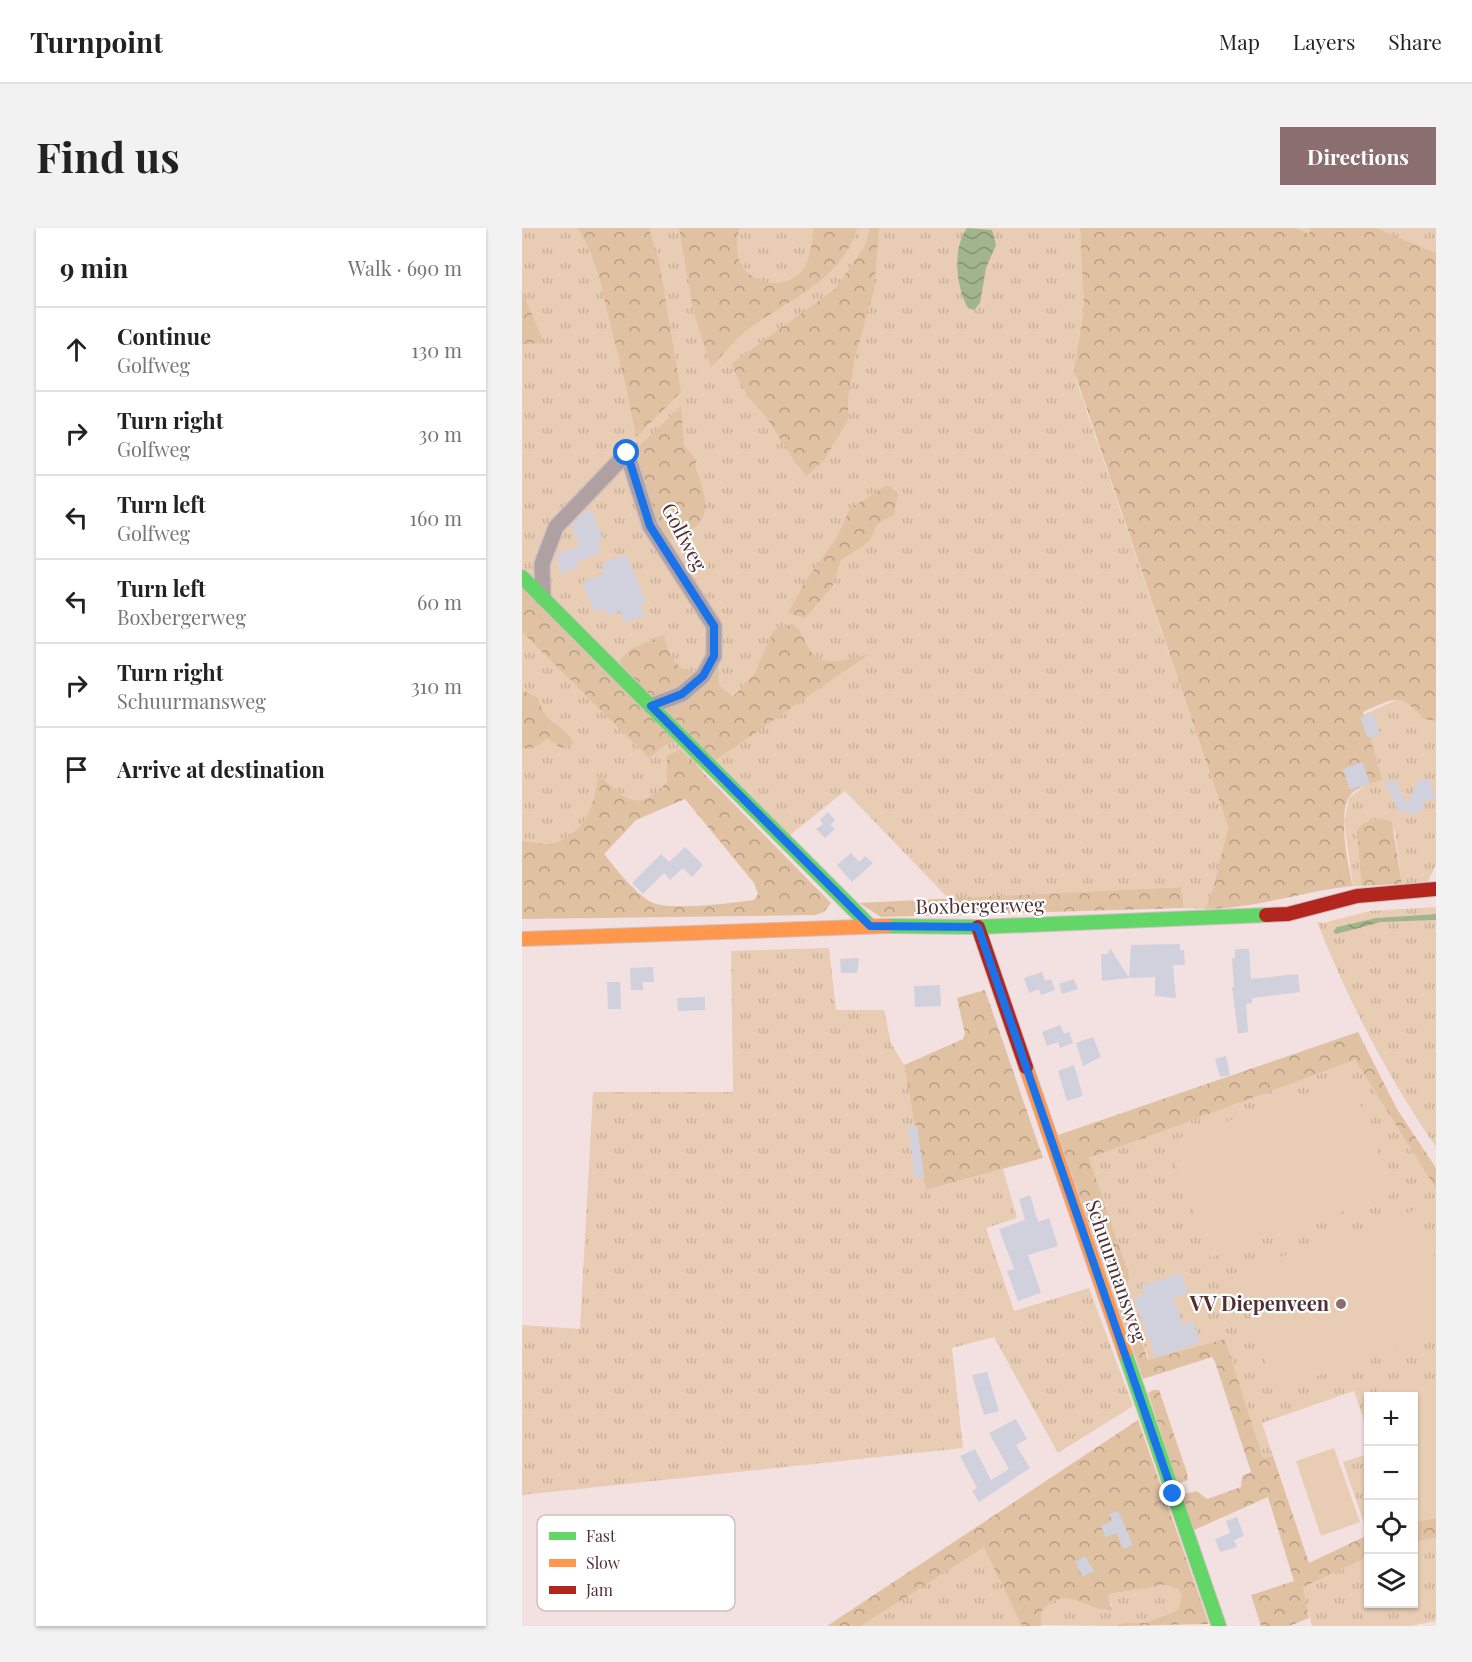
<!DOCTYPE html>
<meta charset="utf-8">
<style>
:root{--surface:#fff;--page:#f2f2f2;--text:#222;--muted:#767676;--line:#e0e0e0;--accent:#8a6e70}
body{margin:0;font-family:"Playfair Display",serif;background:var(--page);color:var(--text)}
.controls{position:absolute;right:18px;bottom:18px;display:grid;overflow:hidden;border-radius:0px;box-shadow:0 2px 4px #0004}
.controls button{width:54px;height:54px;display:grid;place-items:center;padding:0;border:0;border-bottom:2px solid var(--line);background:var(--surface);color:var(--text);font:30px sans-serif}
.stop{position:absolute;width:18px;height:18px;margin:-14px;border:4px solid #1a73e8;border-radius:50%;background:#fff}
.stop.end{background:#1a73e8;border-color:#fff;box-shadow:0 2px 6px #0008}
.list{margin:0;padding:0;list-style:none}
h2{display:flex;justify-content:space-between;align-items:center;height:78px;margin:0;padding:0 24px;font-size:26px}
h2 small{font-size:20px;font-weight:400;color:var(--muted)}
.list li{display:grid;grid-template-columns:39px 1fr auto;gap:18px;align-items:center;box-sizing:border-box;height:84px;padding:0 24px;border-top:2px solid var(--line)}
.list b{display:block;font-size:22px;white-space:nowrap}
.list p{margin:0;font-size:20px;white-space:nowrap;color:var(--muted)}
.list em{font-size:20px;font-style:normal;color:var(--muted)}
.icon{flex:none;width:33px;height:33px;fill:none;stroke:currentColor;stroke-width:2;stroke-linecap:round;stroke-linejoin:round}
.map{position:relative;flex:none;width:914px;height:1398px;overflow:hidden;border-radius:0px}
header{display:flex;align-items:center;gap:36px;box-sizing:border-box;height:84px;padding:0 30px;background:var(--surface);border-bottom:2px solid var(--line)}
header strong{font-size:28px}
nav{display:flex;gap:33px;margin-inline-start:auto;font-size:21px}
.intro{display:flex;align-items:center;justify-content:space-between;box-sizing:border-box;height:144px;padding:0 36px}
h1{margin:0;font-size:42px}
.button{padding:15px 27px;border-radius:0px;background:var(--accent);color:#fff;font-size:21px;font-weight:700}
main{display:flex;gap:36px;padding:0 36px}
aside{flex:1;background:var(--surface);border-radius:0px;box-shadow:0 2px 4px #0004}
.map>svg:first-child{display:block}
</style>
<header>
<strong>Turnpoint</strong>
<nav><a>Map</a><a>Layers</a><a>Share</a></nav>
</header>
<div class="intro"><h1>Find us</h1><a class="button">Directions</a></div>
<main>
<aside>
<h2>9 min<small>Walk · 690 m</small></h2>
<ul class="list">
<li><svg class="icon" aria-label="ahead" viewBox="0 0 24 24"><path d="M12 20V5M6 11l6-6 6 6"/></svg><div><b>Continue</b><p>Golfweg</p></div><em>130 m</em></li>
<li><svg class="icon" aria-label="right" viewBox="0 0 24 24"><path d="M7 20v-9h11M14 6l5 5-5 5"/></svg><div><b>Turn right</b><p>Golfweg</p></div><em>30 m</em></li>
<li><svg class="icon" aria-label="left" viewBox="0 0 24 24"><path d="M17 20v-9H6M10 6l-5 5 5 5"/></svg><div><b>Turn left</b><p>Golfweg</p></div><em>160 m</em></li>
<li><svg class="icon" aria-label="left" viewBox="0 0 24 24"><path d="M17 20v-9H6M10 6l-5 5 5 5"/></svg><div><b>Turn left</b><p>Boxbergerweg</p></div><em>60 m</em></li>
<li><svg class="icon" aria-label="right" viewBox="0 0 24 24"><path d="M7 20v-9h11M14 6l5 5-5 5"/></svg><div><b>Turn right</b><p>Schuurmansweg</p></div><em>310 m</em></li>
<li><svg class="icon" aria-label="arrive" viewBox="0 0 24 24"><path d="M6 21V4h12l-3 4 3 4H6"/></svg><div><b>Arrive at destination</b></div></li>
</ul>
</aside>
<div class="map">
<svg width="914" height="1398" viewBox="0 0 914 1398">
<defs>
<pattern id="grass-tufts" width="24" height="20" patternUnits="userSpaceOnUse" patternTransform="scale(1.5)"><rect width="24" height="20" fill="#e8cdb4"/><path d="M3 7l-1-3M5 7V3M7 7l1-3M15 17l-1-3M17 17v-4M19 17l1-3" fill="none" stroke="#c9b09b"/></pattern>
<pattern id="forest-crowns" width="20" height="18" patternUnits="userSpaceOnUse" patternTransform="scale(1.5)"><rect width="20" height="18" fill="#e0c1a2"/><path d="M2 6a3 3 0 1 1 6 0M12 15a3 3 0 1 1 6 0" fill="none" stroke="#b89d85"/></pattern>
<pattern id="water-waves" width="16" height="10" patternUnits="userSpaceOnUse" patternTransform="scale(1.5)"><rect width="16" height="10" fill="#a1b48c"/><path d="M0 5q4-4 8 0t8 0" fill="none" stroke="#869373"/></pattern>
</defs>
<rect width="100%" height="100%" fill="#f3e1e2"/>
<!-- grass -->
<path fill="url(#grass-tufts)" d="M0 0H558L562 82 554 152 706 599 692 657 683 681 662 680 659 659 427 671 323 563 268 607 194 532 131 583 114 592 82 626 0 691Z
M774 0H914V58L787 6Z
M876 471 887 474 901 491 914 493V637L905 655 880 656 873 604 868 593 856 591 840 658H831L822 594 827 570 844 556 841 487Z
M914 679V686L854 690 815 699 867 693 914 692V919C866 850 826 772 795 694L801 695 848 683Z
M307 720 314 782H362L369 815 382 837 404 962 481 941 495 990 464 1000 492 1083 567 1060 611 1178 536 1225 472 1109 430 1120 441 1220 0 1267V1097L58 1101 71 864H211L209 723Z
M833 832 914 961V1290L892 1294V1168H846V1205L832 1163 740 1195 751 1228 741 1231 703 1111 627 1132 602 1059 608 1050 567 931 572 927Z
M846 1226V1307L821 1234Z
M914 1310V1393L888 1398H790L780 1359 846 1329V1376H892V1314Z
M462 1318 500 1398H339L454 1321Z
M642 1357 656 1361 660 1368 656 1382 624 1395H603L594 1398 519 1397 518 1384C539 1361 559 1372 584 1383L591 1378 585 1370 588 1366Z"/>
<!-- forest -->
<path fill="url(#forest-crowns)" fill-rule="evenodd" d="M56 0H127L137 34 159 164 114 209C107 166 97 129 86 87 78 51 75 33 56 0Z
M157 0H217C215 11 213 27 219 36 232 59 267 62 282 40 289 29 290 13 292 0H335C321 53 261 74 221 105 210 115 200 128 189 139L171 81Z
M348 0H357L352 62 333 129 326 171V192L302 232 285 248 274 236 245 190 225 168 209 136 313 61 343 18Z
M558 0H774L787 6 789 0H853L914 25V493L901 491C878 462 872 471 841 484L860 552C848 555 835 558 827 569 816 587 826 638 831 658 781 663 733 681 683 681L692 657 706 599 552 143 562 82Z
M0 63 22 115 0 116Z
M159 178 162 217 174 232C173 243 176 245 179 255 191 294 176 300 143 314L138 308 109 226Z
M365 257 376 265 372 287 355 296 347 314 319 332 310 359 283 390 266 385 283 354 315 309 328 281Z
M0 358 158 511 141 518 127 530 0 404Z
M270 396C279 401 281 410 286 419 298 442 327 431 347 426L194 532 137 480 196 431 197 457 211 469 233 445 252 402Z
M142 407C146 427 155 446 178 443L160 464 131 472 97 433 109 421Z
M0 462 16 470C24 500 40 492 52 516L39 520 25 510 17 517 0 521Z
M158 521 309 675 302 684 293 687 0 691V613C10 614 24 618 33 615 63 606 74 574 76 546 103 571 115 587 145 554V528ZM163 571 232 655 236 666 232 672C209 675 145 684 127 673 109 661 95 642 82 626L114 592Z
M863 591 870 594 880 656 840 658 835 602C842 592 852 591 863 591Z
M659 659 662 680 359 689 337 675Z
M463 762 521 930 404 962 382 837 441 811 443 806 435 770Z
M836 804 875 881 914 940V961L833 832 567 930 608 1050 602 1059 626 1132 703 1111 741 1230 751 1228 787 1335 846 1307V1329L781 1359 787 1390 767 1398H739L729 1367 772 1353 746 1269 672 1302 659 1267 675 1263 685 1271 719 1259 720 1248 729 1244 693 1134 690 1129 621 1151 536 907Z
M631 1162H637L665 1245 666 1252 656 1256 626 1165Z
M616 1192 687 1396 594 1398 603 1395H624L656 1382 660 1368 656 1361 642 1357 588 1366 586 1370 591 1383C562 1382 545 1355 519 1384V1398H500L462 1319 339 1398H305Z
M914 1290V1310L892 1314V1294Z"/>
<!-- pitch -->
<path fill="#e8cdb4" d="M829 850 871 966 688 1030 646 914Z
M896 981 914 1034V1106L754 1162 713 1045Z
M914 1151V1278L892 1282V1168H856L855 1160Z
M812 1220 838 1294 799 1308 774 1233Z"/>
<!-- water -->
<path fill="url(#water-waves)" d="M445 0 470 2 474 17 464 40 458 75 452 82 446 80C434 59 430 21 445 0Z
M914 686V692L859 694 814 706 811 704 815 699 854 690Z"/>
<!-- building -->
<path fill="#d0d1dc" d="M70 282 81 312 75 314 79 324 55 334 57 338 39 346 34 327 57 318 49 298 60 286Z
M104 326 124 374 118 377 123 387 103 395 98 383 85 388 82 381 73 384 60 354 82 345 79 336Z
M851 485 858 506 846 510 838 490Z
M840 534 848 555 828 562 821 541Z
M901 550 907 552 914 569 901 575 903 581 888 587 886 582 878 585 863 555 872 551 885 576 896 553Z
M306 584 313 592 308 597 313 601 303 610 294 601 301 596 298 592Z
M163 619 181 637 170 649 161 640 148 652 142 645 121 666 110 655 139 626 147 634Z
M329 625 337 634 343 628 351 635 330 654 315 637Z
M658 716V722H662L663 737H651L654 770 633 768V749L607 750 609 717Z
M588 720 607 750 580 753 579 726H586Z
M713 721H727L729 751 776 746 778 764 730 770V775L724 776 726 804 716 806 710 759H712L710 730H713Z
M337 730 335 745H319L318 731Z
M131 739 132 754H121V762H109L108 740Z
M520 744 523 753 529 751 533 762 519 767 517 761 507 765 502 750Z
M552 751 556 761 540 766 537 756Z
M85 754H98L99 781H86Z
M418 757 419 778 393 779 392 758Z
M183 769V782L156 783 155 770Z
M538 797 542 806 547 804 551 815 538 820 536 814 525 818 520 804Z
M571 809 579 829 561 838 554 815Z
M704 828 708 847 698 849 693 831Z
M552 837 561 868 545 873 536 843Z
M395 897 402 948 393 950 386 898Z
M508 967 516 994 527 990 536 1018 506 1027 519 1065 496 1073 485 1043 492 1041 477 1001 503 992 497 971Z
M659 1045 666 1065 651 1070 661 1097 671 1093 678 1114 634 1130 612 1070 622 1067 619 1058Z
M465 1144 477 1183 462 1187 450 1147Z
M494 1191 505 1211 494 1217 508 1240 457 1274 450 1263 455 1260 438 1228 453 1221 469 1252 487 1241 467 1205Z
M596 1283 611 1317 601 1321 595 1305 583 1309 579 1298 590 1293 587 1286Z
M715 1289 722 1308 712 1312 715 1319 698 1324 693 1311 708 1305 704 1293Z
M563 1328 572 1343 561 1349 553 1334Z"/>
<g fill="none" stroke-linecap="round" stroke-linejoin="round">
<!-- street casing -->
<g stroke="#d1bfc1" stroke-width="18">
<path id="street" d="M21 370 20 336 34 299 105 225 128 298 192 398V428L181 448 160 466 129 478"/>
</g>
<!-- fast casing -->
<g stroke="#d1bfc1" stroke-width="16">
<path id="fast" d="M0 349 348 698
M365 698 456 699 744 687
M603 1125 697 1398"/>
</g>
<!-- slow casing -->
<g stroke="#d1bfc1" stroke-width="16">
<path id="slow" d="M0 711 365 698
M504 839 603 1125"/>
</g>
<!-- jam casing -->
<g stroke="#d1bfc1" stroke-width="16">
<path id="jam" d="M744 687 766 686 835 668 914 661
M456 699 504 839"/>
</g>
<!-- street -->
<use href="#street" stroke="#afa1a2" stroke-width="15"/>
<!-- fast -->
<use href="#fast" stroke="#63d668" stroke-width="14"/>
<!-- slow -->
<use href="#slow" stroke="#ff974d" stroke-width="14"/>
<!-- jam -->
<use href="#jam" stroke="#b3261e" stroke-width="14"/>
</g>
<g fill="none" stroke-linecap="round" stroke-linejoin="round">
<!-- route -->
<path stroke="#1a73e8" stroke-width="8" d="M105 225 128 298 192 398V428L181 448 160 466 129 478 348 698 456 699 651 1266"/>
</g>
<!-- markers -->
<circle fill="#8a6e70" stroke="#fff" stroke-width="2" cx="819" cy="1076" r="6"/>
<g text-anchor="middle" stroke-width="4.5" stroke-linejoin="round" paint-order="stroke">
<!-- street labels -->
<g font-size="20" fill="#513033" stroke="#fff">
<text transform="translate(162 309) rotate(62)" y="7">Golfweg</text>
<text transform="translate(458 678) rotate(-1)" y="7">Boxbergerweg</text>
<text transform="translate(594 1043) rotate(71)" y="7">Schuurmansweg</text>
</g>
<!-- poi labels -->
<g font-size="20" font-weight="bold" fill="#513033" stroke="#fff" text-anchor="end">
<text x="807" y="1083">VV Diepenveen</text>
</g>
</g>
<!-- legend -->
<rect x="15" y="1287" width="198" height="96" rx="9" fill="#fff" stroke="#cbc1c2" stroke-width="1.5"/>
<rect x="27" y="1304" width="27" height="8" fill="#63d668"/>
<rect x="27" y="1331" width="27" height="8" fill="#ff974d"/>
<rect x="27" y="1358" width="27" height="8" fill="#b3261e"/>
<g font-size="16" fill="#513033">
<text x="64" y="1314">Fast</text>
<text x="64" y="1341">Slow</text>
<text x="64" y="1368">Jam</text>
</g>
</svg>
<div class="controls">
<button>+</button>
<button>−</button>
<button><svg class="icon" aria-label="locate" viewBox="0 0 24 24"><circle cx="12" cy="12" r="6"/><path d="M12 2v4M12 18v4M2 12h4M18 12h4"/></svg></button>
<button><svg class="icon" aria-label="layers" viewBox="0 0 24 24"><path d="M12 4l9 5-9 5-9-5zM3 14l9 5 9-5"/></svg></button>
</div>
<div class="stop" style="left:105px;top:225px"></div>
<div class="stop end" style="left:651px;top:1266px"></div>
</div>
</main>
